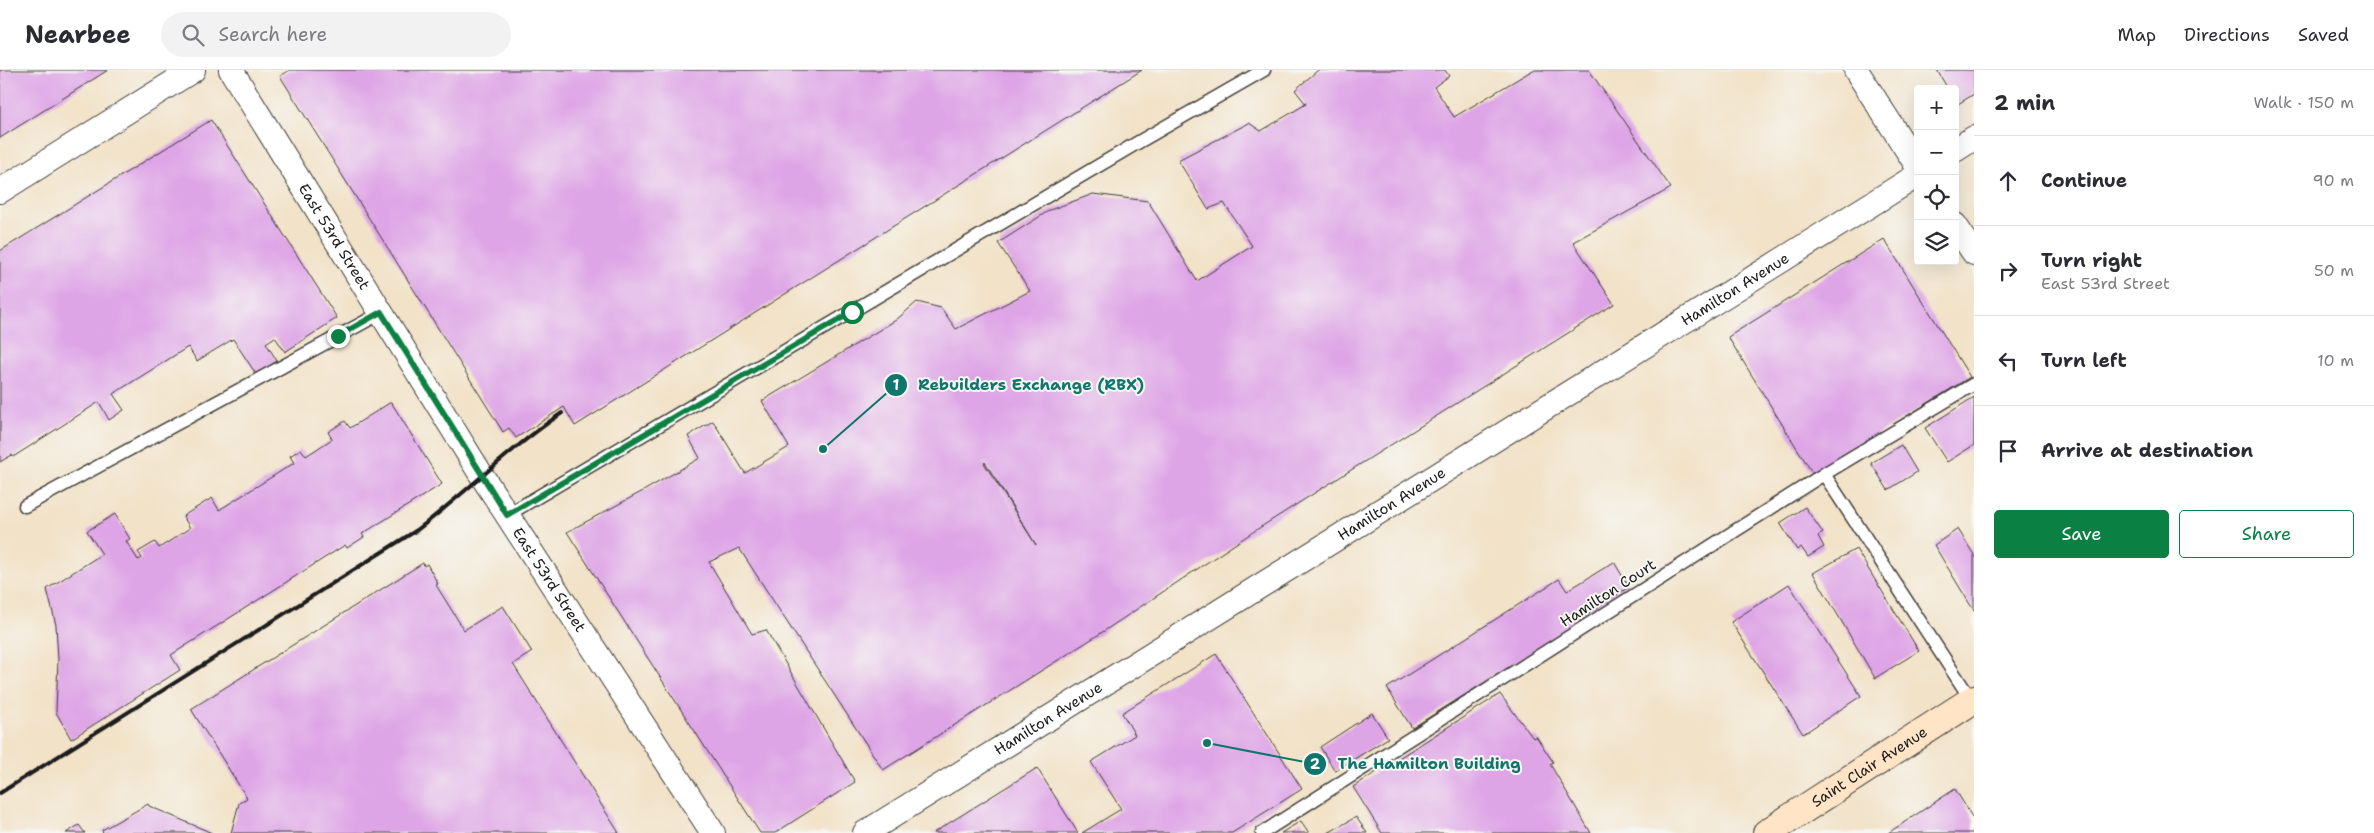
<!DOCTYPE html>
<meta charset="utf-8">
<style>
:root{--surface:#fff;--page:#f2f2f3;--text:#2b2b33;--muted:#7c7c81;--line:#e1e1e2;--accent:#0b8043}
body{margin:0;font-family:"Shantell Sans",sans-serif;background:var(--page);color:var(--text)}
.controls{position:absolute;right:15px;top:15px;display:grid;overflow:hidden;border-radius:5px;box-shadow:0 5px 20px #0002}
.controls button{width:45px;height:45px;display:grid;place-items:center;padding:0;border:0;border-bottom:1px solid var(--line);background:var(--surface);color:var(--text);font:25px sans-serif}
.stop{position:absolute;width:15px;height:15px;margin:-11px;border:4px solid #0b8043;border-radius:50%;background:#fff}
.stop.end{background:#0b8043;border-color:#fff;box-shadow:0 1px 5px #0008}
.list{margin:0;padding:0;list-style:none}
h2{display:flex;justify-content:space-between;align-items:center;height:65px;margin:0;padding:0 20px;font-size:21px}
h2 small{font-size:16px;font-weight:400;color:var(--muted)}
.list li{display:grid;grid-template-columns:32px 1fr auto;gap:15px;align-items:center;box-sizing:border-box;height:90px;padding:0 20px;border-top:1px solid var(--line)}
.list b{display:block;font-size:19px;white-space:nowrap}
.list p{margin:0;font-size:16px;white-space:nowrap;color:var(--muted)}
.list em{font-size:16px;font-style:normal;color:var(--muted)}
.actions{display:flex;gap:10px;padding:15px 20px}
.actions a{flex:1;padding:11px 0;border:1px solid var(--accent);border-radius:5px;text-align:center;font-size:18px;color:var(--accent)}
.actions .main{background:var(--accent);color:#fff}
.icon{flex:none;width:28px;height:28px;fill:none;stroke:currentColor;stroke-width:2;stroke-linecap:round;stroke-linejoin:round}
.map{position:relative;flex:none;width:1974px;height:763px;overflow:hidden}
header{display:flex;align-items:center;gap:30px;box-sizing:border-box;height:70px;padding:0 25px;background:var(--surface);border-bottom:1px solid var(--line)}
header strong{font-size:24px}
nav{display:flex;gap:28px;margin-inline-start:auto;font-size:18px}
.search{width:350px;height:45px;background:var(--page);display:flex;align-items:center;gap:12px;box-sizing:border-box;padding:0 18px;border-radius:28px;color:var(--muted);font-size:19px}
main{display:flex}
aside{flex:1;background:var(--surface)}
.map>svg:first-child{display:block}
</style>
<header>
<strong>Nearbee</strong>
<div class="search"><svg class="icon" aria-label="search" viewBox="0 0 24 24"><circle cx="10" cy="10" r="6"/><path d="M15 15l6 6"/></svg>Search here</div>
<nav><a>Map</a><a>Directions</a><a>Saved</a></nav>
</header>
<main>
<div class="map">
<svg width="1974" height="763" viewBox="0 0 1974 763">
<rect width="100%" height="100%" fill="#f6f6f2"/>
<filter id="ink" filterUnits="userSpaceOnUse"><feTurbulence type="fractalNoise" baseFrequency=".02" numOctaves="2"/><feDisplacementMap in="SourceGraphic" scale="10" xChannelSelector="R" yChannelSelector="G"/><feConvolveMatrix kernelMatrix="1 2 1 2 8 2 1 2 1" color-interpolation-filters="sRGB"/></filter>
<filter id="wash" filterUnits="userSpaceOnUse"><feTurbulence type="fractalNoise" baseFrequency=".0096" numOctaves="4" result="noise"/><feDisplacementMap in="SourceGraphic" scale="20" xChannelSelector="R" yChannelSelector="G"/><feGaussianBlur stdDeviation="1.12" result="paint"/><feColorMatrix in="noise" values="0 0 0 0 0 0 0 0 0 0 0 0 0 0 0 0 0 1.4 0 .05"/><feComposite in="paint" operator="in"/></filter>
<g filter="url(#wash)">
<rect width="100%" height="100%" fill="#f2e2c8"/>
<g id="blocks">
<!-- building -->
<path fill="#dea5e6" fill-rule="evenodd" d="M0 0H108L0 68Z
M290 0H1142L575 356 564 337 516 368 509 358 503 362 280 6Z
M1318 0H1445L1449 6 1434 17 1454 47 1533 0H1589L1671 118 1573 172 1614 234 1256 460 1095 567 883 700 739 478 709 492 752 564 766 560 855 712 775 763H760L567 462 645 420 700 388 688 366 713 351 745 403 789 377 762 331 896 250 917 232 941 238 956 259 1030 221 998 173 1050 140 1093 124 1148 131 1197 211 1252 176 1224 133 1208 139 1178 90 1249 53 1261 61 1306 34 1295 20ZM985 392 1036 475 984 393Z
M1937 0H1974V24L1958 34 1955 30V19H1948Z
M211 50 337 248 285 282 275 267 266 273 277 291 256 304 233 269 197 291 188 277 113 324 124 340 109 350 99 332 13 387 12 385 0 392V181Z
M1884 169 1970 307 1813 404 1728 267Z
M1974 327V375L1947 392 1925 358Z
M391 332 442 414 362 464 364 467 347 478 345 475 171 585 180 600 71 669 56 642 58 589 56 555 47 519 102 484 87 461 115 444 130 469 126 471 138 490 142 488 138 482 155 472 159 478 190 458 183 446 212 428 219 440 294 393 290 386 301 379 306 386 332 369 328 362 345 351 350 358Z
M1901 375 1917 402 1888 420 1871 393Z
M1805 437 1823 463 1818 466 1824 477 1808 487 1801 477 1797 480 1780 453Z
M1958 459 1974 485V541L1934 475Z
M1856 479 1919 581 1875 608 1813 503Z
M1614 492 1629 517 1582 547 1584 550 1412 658 1387 618 1559 509 1567 521Z
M423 493 424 496 427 494 438 514 436 515 464 560 503 536 532 582 513 594 619 763H231L239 733 247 728 191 639Z
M1789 514 1861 626 1803 664 1731 552Z
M1216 584 1302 719 1232 763H1082L1121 739 1091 692 1135 665 1122 643Z
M1500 624 1533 668 1536 666 1553 692 1550 694 1591 763H1382L1353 717Z
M1372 643 1388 668 1335 701 1320 677Z
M1037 698 1078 763H933Z
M1955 719 1974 750V763H1888Z
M148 734 149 736 212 763H103L102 760Z
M1356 747 1367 763H1328Z
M1301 751 1309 763H1281Z
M79 755 85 763H66Z"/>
</g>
</g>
<g filter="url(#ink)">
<use href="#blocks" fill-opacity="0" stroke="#3c3a36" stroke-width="1"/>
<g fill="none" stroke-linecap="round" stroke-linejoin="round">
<!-- lane casing -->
<g stroke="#3c3a36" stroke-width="15">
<path id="lane" d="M1824 404 1972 631
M25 436 381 243
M507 445 1137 73 1264 0
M1262 763 1824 404 1974 314"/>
</g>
<!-- street casing -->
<g stroke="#3c3a36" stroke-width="26">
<g id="street">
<path id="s1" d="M231 0 482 406 713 763"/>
<path d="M1856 0 1918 97"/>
<path d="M1955 80 1974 68"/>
<path d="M0 121 193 0"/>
<path d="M1955 155 1974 183"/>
<path id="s2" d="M865 763 1918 105"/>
</g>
</g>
<!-- secondary casing -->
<g stroke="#3c3a36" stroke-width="30">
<g id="secondary">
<path id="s3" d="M1767 763 1974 629"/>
</g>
</g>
<!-- lane -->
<use href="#lane" stroke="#fff" stroke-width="12"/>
<!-- street -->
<use href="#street" stroke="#fff" stroke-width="24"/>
<!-- secondary -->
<use href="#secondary" stroke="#ffe4c6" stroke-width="28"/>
<!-- rail -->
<path stroke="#1c1c1c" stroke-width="4" d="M0 723 417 460C467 422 510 378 562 343"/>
</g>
</g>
<g fill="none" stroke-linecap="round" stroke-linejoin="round" filter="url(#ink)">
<!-- route -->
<path stroke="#0b8043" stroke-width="6" d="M338 266 381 242 507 445 852 242"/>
</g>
<g text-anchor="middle" stroke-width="4" stroke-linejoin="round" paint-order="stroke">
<!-- street labels -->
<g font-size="15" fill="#1c1c1c" stroke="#f6f6f2">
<text dy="5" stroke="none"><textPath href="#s1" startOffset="196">East 53rd Street</textPath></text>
<text dy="5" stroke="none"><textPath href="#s2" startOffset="1026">Hamilton Avenue</textPath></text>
<text dy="5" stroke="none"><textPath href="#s2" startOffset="621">Hamilton Avenue</textPath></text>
<text dy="5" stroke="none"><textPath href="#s1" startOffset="601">East 53rd Street</textPath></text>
<text transform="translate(1608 523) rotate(-33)" y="5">Hamilton Court</text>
<text dy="5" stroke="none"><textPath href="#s2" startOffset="216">Hamilton Avenue</textPath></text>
<text dy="5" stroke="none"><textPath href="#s3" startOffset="122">Saint Clair Avenue</textPath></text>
</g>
</g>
<!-- callouts -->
<path fill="none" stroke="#0f766e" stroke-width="2" d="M823 379L896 315M1207 673L1315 694"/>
<g fill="#0f766e" stroke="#f6f6f2" stroke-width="2">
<circle cx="823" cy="379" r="5"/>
<circle cx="1207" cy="673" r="5"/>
<circle cx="896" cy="315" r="12"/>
<circle cx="1315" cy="694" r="12"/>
</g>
<g font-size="15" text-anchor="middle" font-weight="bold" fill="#fff">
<text x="896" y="320">1</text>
<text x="1315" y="699">2</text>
</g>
<g font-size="16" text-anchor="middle" font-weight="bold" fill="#0f766e" stroke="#f6f6f2" stroke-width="4" stroke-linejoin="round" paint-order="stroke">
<text x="1031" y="320">Rebuilders Exchange (RBX)</text>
<text x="1429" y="699">The Hamilton Building</text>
</g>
</svg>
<div class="controls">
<button>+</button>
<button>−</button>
<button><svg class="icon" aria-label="locate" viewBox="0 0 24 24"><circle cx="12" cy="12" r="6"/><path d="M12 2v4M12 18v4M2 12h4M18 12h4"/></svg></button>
<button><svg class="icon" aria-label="layers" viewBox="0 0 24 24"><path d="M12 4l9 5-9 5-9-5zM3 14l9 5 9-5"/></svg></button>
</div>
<div class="stop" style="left:852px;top:242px"></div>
<div class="stop end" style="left:338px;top:266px"></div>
</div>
<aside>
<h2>2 min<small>Walk · 150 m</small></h2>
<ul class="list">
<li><svg class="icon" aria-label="ahead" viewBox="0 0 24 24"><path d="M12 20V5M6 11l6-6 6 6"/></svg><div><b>Continue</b></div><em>90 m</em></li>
<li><svg class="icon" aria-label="right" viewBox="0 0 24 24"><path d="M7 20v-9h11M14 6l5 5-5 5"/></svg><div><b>Turn right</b><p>East 53rd Street</p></div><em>50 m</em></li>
<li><svg class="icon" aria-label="left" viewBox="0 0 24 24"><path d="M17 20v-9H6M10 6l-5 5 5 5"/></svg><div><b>Turn left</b></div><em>10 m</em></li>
<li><svg class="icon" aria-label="arrive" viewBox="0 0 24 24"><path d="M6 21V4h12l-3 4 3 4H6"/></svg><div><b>Arrive at destination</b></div></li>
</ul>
<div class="actions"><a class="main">Save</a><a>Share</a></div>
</aside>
</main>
